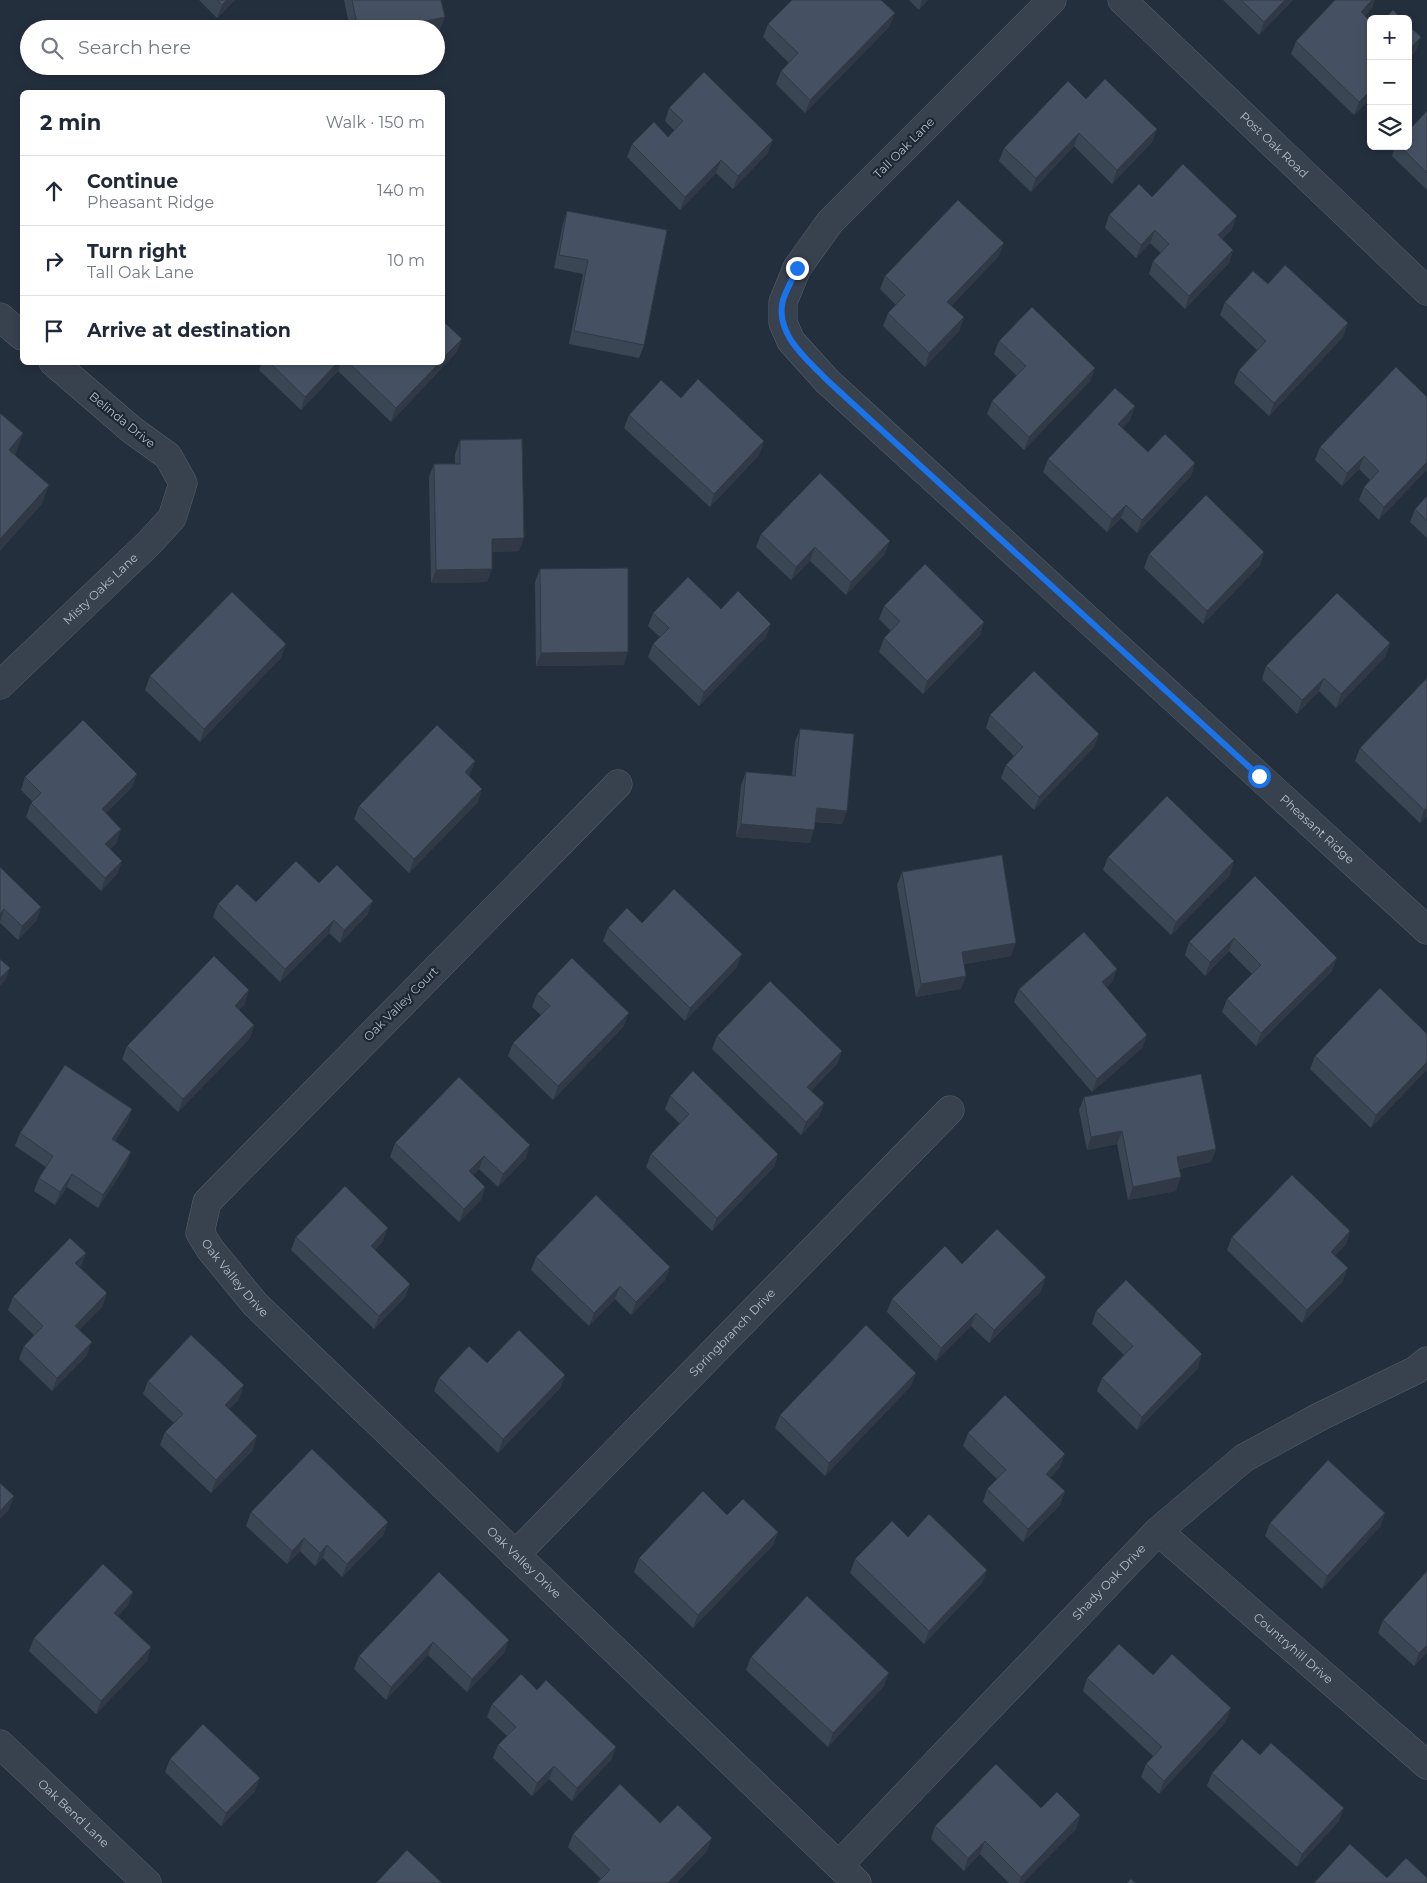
<!DOCTYPE html>
<meta charset="utf-8">
<style>
:root{--surface:#fff;--page:#f6f6f7;--text:#1f2937;--muted:#747a83;--line:#e0e1e3}
body{margin:0;font-family:Montserrat,sans-serif;background:var(--page);color:var(--text)}
.controls{position:absolute;right:15px;top:15px;display:grid;overflow:hidden;border-radius:8px;box-shadow:0 2px 8px #0003}
.controls button{width:45px;height:45px;display:grid;place-items:center;padding:0;border:0;border-bottom:1px solid var(--line);background:var(--surface);color:var(--text);font:25px sans-serif}
.stop{position:absolute;width:15px;height:15px;margin:-11px;border:4px solid #1a73e8;border-radius:50%;background:#fff}
.stop.end{background:#1a73e8;border-color:#fff;box-shadow:0 1px 5px #0008}
.list{margin:0;padding:0;list-style:none}
h2{display:flex;justify-content:space-between;align-items:center;height:65px;margin:0;padding:0 20px;font-size:21px}
h2 small{font-size:16px;font-weight:400;color:var(--muted)}
.list li{display:grid;grid-template-columns:32px 1fr auto;gap:15px;align-items:center;box-sizing:border-box;height:70px;padding:0 20px;border-top:1px solid var(--line)}
.list b{display:block;font-size:19px;white-space:nowrap}
.list p{margin:0;font-size:16px;white-space:nowrap;color:var(--muted)}
.list em{font-size:16px;font-style:normal;color:var(--muted)}
.icon{flex:none;width:28px;height:28px;fill:none;stroke:currentColor;stroke-width:2;stroke-linecap:round;stroke-linejoin:round}
.map{position:relative;flex:none;width:1427px;height:1883px;overflow:hidden}
.search{position:absolute;background:var(--surface);box-shadow:0 2px 8px #0003;left:20px;top:20px;width:425px;height:55px;display:flex;align-items:center;gap:12px;box-sizing:border-box;padding:0 18px;border-radius:28px;color:var(--muted);font-size:19px}
.panel{position:absolute;background:var(--surface);box-shadow:0 2px 8px #0003;left:20px;top:90px;width:425px;height:275px;border-radius:8px}
.map>svg:first-child{display:block}
</style>
<div class="map">
<svg width="1427" height="1883" viewBox="0 0 1427 1883">
<rect width="100%" height="100%" fill="#242f3e"/>
<g fill="none" stroke-linecap="round" stroke-linejoin="round">
<!-- minor casing -->
<g stroke="#565f6c" stroke-width="29">
<g id="minor">
<path id="s1" d="M1052 0 830 222 797 268 783 302V323L791 341 827 381 1427 930"/>
<path id="s2" d="M1122 0 1427 291"/>
<path d="M0 317 22 336"/>
<path id="s3" d="M0 685 149 543 172 518 183 483 168 456 132 430 53 362"/>
<path id="s4" d="M618 784 207 1202 200 1233 210 1249 255 1304 857 1883"/>
<path id="s5" d="M1158 1531 1427 1765"/>
<path id="s6" d="M515 1555 950 1110"/>
<path id="s7" d="M0 1744 147 1883"/>
<path id="s8" d="M839 1865 1158 1531 1244 1458 1321 1416 1416 1370 1427 1361"/>
</g>
</g>
<!-- minor -->
<use href="#minor" stroke="#38414e" stroke-width="28"/>
</g>
<!-- wall -->
<path fill="#3b4654" d="M199 0H235L217 18Z
M344 0H441L440 30 436 29H350Z
M909 0H928L919 10Z
M1223 0H1293L1259 35Z
M1372 8 1365 16 1371 22V98L1354 115 1291 54 1296 41Z
M768 24 890 26 805 113 776 84 781 71 789 63 763 37Z
M359 66H393L361 74Z
M1086 99 1157 129 1152 142 1112 184 1074 146 1031 192 999 161 1004 148Z
M669 108 768 153 733 189 716 173 680 210 627 157 632 144 668 137 674 130 665 121Z
M1427 111V190L1392 156 1395 146H1408Z
M1152 197 1232 229 1222 239 1233 250 1229 263 1185 309 1149 274 1153 261 1161 253 1150 243 1136 258 1105 228 1109 215Z
M567 211 644 345 639 358 569 344 583 274 554 268 563 224Z
M999 256 951 306 964 317 959 331 925 367 883 326 888 313 896 305 880 289 885 276Z
M1268 284 1348 323 1343 337 1269 416 1234 383 1239 370 1257 350 1220 315 1225 302Z
M999 341 1095 368 1090 381 1024 450 987 414 992 401 1017 376 994 354Z
M457 352 391 422 338 371 301 410 259 370 262 362H442Z
M1427 397 1379 520 1359 500 1364 487 1370 480 1359 469 1342 486 1315 460 1320 447Z
M1135 406 1130 420 1122 428 1148 452 1195 463 1191 476 1137 533 1121 518 1107 532 1043 472 1048 459Z
M629 415 764 441 759 455 710 507 624 428Z
M460 440 519 551 492 552 487 582 431 583 429 477 434 464H455V454Z
M1427 496V538L1410 522 1415 509Z
M761 534 885 554 846 595 810 561 791 580 756 547Z
M1264 552 1260 565 1203 624 1144 568 1149 554Z
M540 569 624 665 536 666 535 582Z
M884 606 984 622 980 635 923 694 879 652 884 638 891 631 879 619Z
M653 613 766 637 699 706 648 657 653 644 660 637 648 626Z
M1390 643 1385 657 1336 708 1319 691 1297 714 1262 679 1266 666Z
M281 658 200 742 145 690 150 676Z
M1427 678V816L1420 823 1355 761 1360 748Z
M990 715 1099 734 1094 747 1034 810 1001 778 1006 765 1014 756 986 728Z
M800 729 847 811 842 824 815 822 810 843 736 837 741 785 746 772 792 776 795 742Z
M475 761 470 774 469 775 478 802 409 873 354 819 359 806Z
M137 774 132 787 106 813 117 842 110 849 122 861 117 874 101 891 26 817 31 803 33 802 21 790 25 777Z
M1108 857 1230 875 1171 935 1103 870Z
M0 867 37 920 18 940 0 923Z
M902 872 1011 956 964 964 966 976 961 989 916 997 897 885Z
M1255 876 1332 971 1256 1046 1222 1012 1227 999 1252 974 1229 951 1205 976 1185 955 1189 942Z
M319 883 368 914 340 943 329 933 280 982 213 917 218 904 256 902Z
M642 923 737 967 685 1021 603 941 608 928Z
M1117 969 1112 982 1106 988 1147 1035 1142 1048 1092 1092 1014 1002 1019 989Z
M537 994 624 1026 553 1100 508 1056 513 1043 541 1015 532 1007Z
M245 1004 239 1010 254 1025 250 1038 178 1112 122 1059 127 1046Z
M1427 1034 1371 1128 1310 1069 1315 1056Z
M717 1036 842 1051 837 1064 811 1091 824 1103 819 1116 801 1135 712 1049Z
M670 1096 778 1154 774 1167 712 1231 646 1167 651 1154 680 1124 665 1109Z
M1084 1097 1216 1149 1211 1162 1179 1169 1176 1191 1128 1200 1117 1144 1087 1150 1079 1110Z
M132 1109 127 1122 115 1141 126 1165 98 1208 67 1187 55 1205 34 1191 39 1178 46 1167 15 1146 20 1133Z
M395 1143 526 1158 498 1187 479 1169 473 1175 485 1187 481 1200 459 1222 390 1157Z
M1350 1231 1346 1244 1335 1255 1343 1281 1302 1323 1227 1250 1232 1237Z
M296 1237 383 1241 375 1250 410 1284 405 1297 374 1329 291 1250Z
M86 1253 81 1266 79 1267 107 1293 102 1307 79 1330 87 1355 52 1391 19 1359 24 1346 34 1335 8 1310 13 1297Z
M536 1257 670 1267 665 1280 631 1315 615 1299 589 1326 531 1270Z
M1041 1291 989 1343 971 1326 936 1361 887 1312 892 1299Z
M1096 1311 1198 1368 1137 1430 1097 1391 1102 1378 1124 1355 1092 1324Z
M487 1363 565 1375 560 1388 498 1453 434 1391 439 1378Z
M916 1373 911 1386 825 1476 775 1428 780 1415Z
M148 1381 239 1399 229 1409 253 1450 211 1493 160 1445 165 1432 174 1423 143 1394Z
M968 1433 1060 1467 1050 1478 1065 1491 1060 1505 1023 1542 983 1502 987 1489 997 1479 963 1446Z
M251 1512 388 1522 383 1535 342 1577 323 1558 315 1566 300 1551 287 1564 246 1526Z
M727 1515 778 1532 773 1545 693 1628 634 1572 639 1558Z
M1270 1523 1381 1526 1322 1589 1265 1536Z
M855 1559 987 1570 982 1583 924 1644 850 1573Z
M1427 1571V1652L1414 1666 1378 1633 1383 1620Z
M439 1572 509 1640 504 1653 467 1692 428 1655 386 1700 354 1669 359 1656Z
M133 1592 128 1605 118 1616 151 1647 147 1661 96 1714 29 1651 34 1638Z
M751 1657 884 1686 828 1747 746 1670Z
M1153 1675 1226 1722 1159 1794 1141 1777 1146 1764 1153 1756 1083 1691 1087 1678Z
M537 1690 616 1747 611 1760 572 1801 549 1779 532 1796 493 1758 498 1745 507 1736 487 1717 492 1704Z
M1260 1755 1339 1821 1297 1867 1207 1786 1212 1773Z
M170 1759 255 1791 221 1826 165 1772Z
M1041 1808 1080 1815 1076 1829 1023 1883H1009L980 1854 964 1871 931 1839 935 1826Z
M660 1823 707 1851 676 1883H597L601 1879 568 1847 573 1834Z"/>
<!-- shaded-wall -->
<path fill="#303945" d="M227 0H235L217 18 222 5Z
M922 0H928L919 10Z
M1285 0H1293L1259 35 1264 22Z
M1372 0H1375L1372 8 1356 25 1361 12Z
M895 13 890 26 805 113 810 100Z
M445 17 440 30 436 31V29H415L417 23Z
M1421 37 1416 51 1408 59V51Z
M363 66H393L361 74Z
M1371 90V98L1354 115 1359 102Z
M1157 129 1152 142 1112 184 1117 170Z
M1079 133 1074 146 1031 192 1036 178Z
M773 140 768 153 733 189 738 176Z
M721 160 716 173 680 210 685 197Z
M1237 216 1232 229 1213 248 1218 235Z
M1155 230 1150 243 1136 258 1141 245Z
M1004 243 999 256 943 315 947 302Z
M1233 250 1229 263 1185 309 1189 296Z
M964 317 959 331 925 367 929 353Z
M1348 323 1343 337 1269 416 1274 403Z
M462 339 457 352 391 422 396 408 440 362H442V359Z
M338 362H341L338 371 301 410 305 397Z
M1095 368 1090 381 1024 450 1029 437Z
M1135 406 1130 420 1114 438 1118 424Z
M23 433 16 453 2 469 9 450Z
M764 441 759 455 710 507 714 494Z
M1364 456 1359 469 1342 486 1347 473Z
M1427 462V470L1379 520 1384 507Z
M1195 463 1191 476 1137 533 1142 520Z
M49 485 42 504 0 551V539Z
M1126 505 1121 518 1107 532 1112 519Z
M524 538 519 551 487 552 492 539Z
M890 541 885 554 846 595 851 582Z
M815 547 810 561 791 580 796 567Z
M1264 552 1260 565 1203 624 1207 611Z
M492 569 487 582 431 583 436 570Z
M984 622 980 635 923 694 927 681Z
M771 624 766 637 699 706 704 692Z
M1390 643 1385 657 1336 708 1341 694Z
M286 644 281 658 200 742 204 729Z
M628 652 624 665 536 666 541 653Z
M1324 678 1319 691 1297 714 1302 700Z
M1099 734 1094 747 1034 810 1039 797Z
M475 761 470 774 460 785 465 772Z
M137 774 132 787 97 822 102 809Z
M482 789 478 802 409 873 414 859Z
M817 808 847 811 842 824 812 821Z
M1427 808V816L1420 823 1424 810Z
M741 824 814 830 810 843 736 837Z
M121 829 117 842 101 857 105 844Z
M122 861 117 874 101 891 105 878Z
M1234 861 1230 875 1171 935 1176 922Z
M373 901 368 914 340 943 344 930Z
M41 907 37 920 18 940 22 926Z
M4 909 0 922V914Z
M334 920 329 933 280 982 285 969Z
M1234 938 1229 951 1205 976 1210 962Z
M1016 943 1011 956 957 965 962 952Z
M742 954 737 967 685 1021 690 1008Z
M1337 958 1332 971 1256 1046 1261 1033Z
M10 968 5 981 0 986V978Z
M1117 969 1112 982 1097 996 1102 982Z
M966 976 961 989 916 997 921 984Z
M249 990 245 1004 230 1019 235 1006Z
M629 1013 624 1026 553 1100 558 1086Z
M254 1025 250 1038 178 1112 183 1099Z
M1147 1035 1142 1048 1092 1092 1097 1079Z
M842 1051 837 1064 802 1100 807 1087Z
M1427 1062V1070L1371 1128 1376 1115Z
M824 1103 819 1116 801 1135 806 1122Z
M132 1109 127 1122 107 1152 112 1139Z
M1122 1131 1117 1144 1087 1150 1091 1137Z
M530 1145 526 1158 498 1187 503 1174Z
M1216 1149 1211 1162 1172 1170 1177 1157Z
M131 1152 126 1165 98 1208 103 1195Z
M778 1154 774 1167 712 1231 717 1218Z
M484 1156 479 1169 464 1184 469 1171Z
M72 1174 67 1187 55 1205 60 1192Z
M1181 1177 1176 1191 1128 1200 1133 1187Z
M485 1187 481 1200 459 1222 464 1209Z
M388 1228 383 1241 366 1259 371 1246Z
M1350 1231 1346 1244 1326 1265 1331 1252Z
M86 1253 81 1266 71 1276 75 1263Z
M670 1267 665 1280 631 1315 636 1302Z
M1348 1268 1343 1281 1302 1323 1307 1310Z
M1046 1277 1041 1291 989 1343 994 1330Z
M410 1284 405 1297 374 1329 379 1316Z
M620 1286 615 1299 589 1326 594 1313Z
M107 1293 102 1307 71 1339 75 1326Z
M976 1313 971 1326 936 1361 941 1348Z
M92 1342 87 1355 52 1391 57 1378Z
M1202 1354 1198 1368 1137 1430 1142 1417Z
M916 1373 911 1386 825 1476 829 1463Z
M565 1375 560 1388 498 1453 503 1439Z
M244 1385 239 1399 220 1419 225 1405Z
M257 1436 253 1450 211 1493 216 1480Z
M1065 1454 1060 1467 1041 1487 1046 1474Z
M1065 1491 1060 1505 1023 1542 1028 1529Z
M14 1496 9 1510 0 1519V1511Z
M1385 1513 1381 1526 1322 1589 1327 1576Z
M388 1522 383 1535 342 1577 347 1564Z
M778 1532 773 1545 693 1628 698 1615Z
M304 1538 300 1551 287 1564 292 1551Z
M327 1545 323 1558 315 1566 320 1553Z
M987 1570 982 1583 924 1644 929 1631Z
M133 1592 128 1605 109 1626 114 1613Z
M509 1640 504 1653 467 1692 472 1679Z
M433 1642 428 1655 386 1700 391 1687Z
M1427 1645V1652L1414 1666 1419 1653Z
M151 1647 147 1661 96 1714 101 1701Z
M889 1673 884 1686 828 1747 833 1733Z
M1231 1708 1226 1722 1159 1794 1164 1781Z
M616 1747 611 1760 572 1801 577 1788Z
M554 1766 549 1779 532 1796 537 1783Z
M260 1778 255 1791 221 1826 226 1813Z
M1344 1808 1339 1821 1297 1867 1302 1854Z
M1080 1815 1076 1829 1023 1883H1019L1021 1877Z
M712 1838 707 1851 676 1883H668Z
M985 1841 980 1854 964 1871 968 1858Z"/>
<!-- building -->
<path fill="#455162" stroke="#303945" d="M217 0H227L222 5Z
M352 0H441L445 17 417 23 418 29H358Z
M792 0H881L895 13 810 100 781 71 798 53 768 24Z
M1241 0H1285L1264 22Z
M1335 0H1372L1361 12 1371 22V90L1359 102 1296 41Z
M1393 10 1402 19H1384Z
M1408 25 1421 37 1408 51Z
M704 72 773 140 738 176 721 160 685 197 632 144 654 122 668 137 683 121 669 108Z
M1105 79 1157 129 1117 170 1079 133 1036 178 1004 148 1068 81 1086 99Z
M1427 111V173L1400 146H1408V131Z
M1183 164 1237 216 1218 235 1233 250 1189 296 1153 261 1169 244 1155 230 1141 245 1109 215 1139 184 1152 197Z
M958 200 1004 243 947 302 964 317 929 353 888 313 905 295 885 276Z
M567 211 667 230 644 345 574 331 588 260 559 255Z
M1285 265 1348 323 1274 403 1239 370 1266 341 1225 302 1253 271 1268 284Z
M1032 307 1095 368 1029 437 992 401 1026 366 999 341Z
M442 320 462 339 442 359Z
M269 362H338L305 397Z
M348 362H440L396 408Z
M1396 367 1427 397V462L1384 507 1364 487 1379 471 1364 456 1347 473 1320 447Z
M698 379 764 441 714 494 629 415 661 380 681 398Z
M1115 388 1135 406 1118 424 1148 452 1165 434 1195 463 1142 520 1126 505 1112 519 1048 459Z
M0 413 23 433 9 450 49 485 0 539Z
M522 439 524 538 492 539V569L436 570 434 464H460V440Z
M820 473 890 541 851 582 815 547 796 567 761 534Z
M1206 495 1264 552 1207 611 1149 554Z
M1427 496V521L1415 509Z
M925 564 984 622 927 681 884 638 900 621 884 606Z
M628 568V652L541 653 540 569Z
M688 577 721 609 738 591 771 624 704 692 653 644 669 628 653 613Z
M232 592 286 644 204 729 150 676Z
M1337 593 1390 643 1341 694 1324 678 1302 700 1266 666Z
M1034 671 1099 734 1039 797 1006 765 1023 747 990 715Z
M1427 678V808L1424 810 1360 748Z
M83 720 137 774 102 809 121 829 105 844 122 861 105 878 31 803 41 793 25 777Z
M437 725 475 761 465 772 482 789 414 859 359 806Z
M800 729 854 734 847 811 817 808 814 830 741 824 746 772 795 776Z
M1167 796 1234 861 1176 922 1108 857Z
M1002 855 1016 943 962 952 966 976 921 984 902 872Z
M296 861 319 883 337 865 373 901 344 930 334 920 285 969 218 904 237 884 256 902Z
M0 867 41 907 22 926 4 909 0 914Z
M1255 876 1337 958 1261 1033 1227 999 1261 965 1234 938 1210 962 1189 942Z
M674 889 742 954 690 1008 608 928 627 908 642 923Z
M1084 932 1117 969 1102 982 1147 1035 1097 1079 1019 989Z
M214 956 249 990 235 1006 254 1025 183 1099 127 1046Z
M572 958 629 1013 558 1086 513 1043 550 1006 537 994Z
M0 959 10 968 0 978Z
M770 981 842 1051 807 1087 824 1103 806 1122 717 1036Z
M1380 988 1427 1034V1062L1376 1115 1315 1056Z
M65 1065 132 1109 112 1139 131 1152 103 1195 72 1174 60 1192 39 1178 53 1156 20 1133Z
M693 1071 778 1154 717 1218 651 1154 689 1114 670 1096Z
M1201 1074 1216 1149 1177 1157 1181 1177 1133 1187 1122 1131 1091 1137 1084 1097Z
M459 1077 530 1145 503 1174 484 1156 469 1171 485 1187 464 1209 395 1143Z
M1292 1175 1350 1231 1331 1252 1348 1268 1307 1310 1232 1237Z
M345 1186 388 1228 371 1246 410 1284 379 1316 296 1237Z
M596 1195 670 1267 636 1302 620 1286 594 1313 536 1257Z
M997 1229 1046 1277 994 1330 976 1313 941 1348 892 1299 945 1246 962 1264Z
M70 1238 86 1253 75 1263 107 1293 75 1326 92 1342 57 1378 24 1346 43 1326 13 1297Z
M1126 1280 1202 1354 1142 1417 1102 1378 1133 1346 1096 1311Z
M866 1325 916 1373 829 1463 780 1415Z
M519 1330 565 1375 503 1439 439 1378 469 1346 487 1363Z
M191 1335 244 1385 225 1405 257 1436 216 1480 165 1432 183 1414 148 1381Z
M1005 1395 1065 1454 1046 1474 1065 1491 1028 1529 987 1489 1006 1470 968 1433Z
M312 1449 388 1522 347 1564 327 1545 320 1553 304 1538 292 1551 251 1512Z
M1328 1460 1385 1513 1327 1576 1270 1523Z
M0 1483 14 1496 0 1511Z
M703 1491 727 1515 743 1499 778 1532 698 1615 639 1558Z
M929 1514 987 1570 929 1631 855 1559 892 1521 908 1537Z
M103 1564 133 1592 114 1613 151 1647 101 1701 34 1638Z
M1427 1571V1645L1419 1653 1383 1620Z
M439 1572 509 1640 472 1679 433 1642 391 1687 359 1656Z
M807 1596 889 1673 833 1733 751 1657Z
M1119 1644 1153 1675 1172 1654 1231 1708 1164 1781 1146 1764 1162 1747 1087 1678Z
M521 1674 537 1690 546 1680 616 1747 577 1788 554 1766 537 1783 498 1745 516 1727 492 1704Z
M203 1724 260 1778 226 1813 170 1759Z
M1242 1739 1260 1755 1271 1743 1344 1808 1302 1854 1212 1773Z
M996 1764 1041 1808 1057 1792 1080 1815 1021 1877 985 1841 968 1858 935 1826Z
M620 1784 660 1823 678 1805 712 1838 668 1883H597L610 1870 573 1834Z
M1350 1844 1387 1878 1406 1858 1427 1878V1883H1314Z
M407 1850 442 1883H376Z
M1131 1879 1135 1883H1127Z"/>
<g fill="none" stroke-linecap="round" stroke-linejoin="round">
<!-- route -->
<path stroke="#1a73e8" stroke-width="6" d="M797 268C793 279 786 290 783 300 774 334 808 360 828 381L1259 776"/>
</g>
<g text-anchor="middle" stroke-width="4.5" stroke-linejoin="round" paint-order="stroke">
<!-- street labels -->
<g font-size="12" fill="#b4bcc9" stroke="#1d2633">
<text dy="4" stroke="none"><textPath href="#s2" startOffset="210">Post Oak Road</textPath></text>
<text transform="translate(904 148) rotate(-45)" y="4">Tall Oak Lane</text>
<text transform="translate(122 420) rotate(39)" y="4">Belinda Drive</text>
<text dy="4" stroke="none"><textPath href="#s3" startOffset="139">Misty Oaks Lane</textPath></text>
<text dy="4" stroke="none"><textPath href="#s1" startOffset="1166">Pheasant Ridge</textPath></text>
<text transform="translate(401 1004) rotate(-45)" y="4">Oak Valley Court</text>
<text dy="4" stroke="none"><textPath href="#s4" startOffset="675">Oak Valley Drive</textPath></text>
<text dy="4" stroke="none"><textPath href="#s6" startOffset="311">Springbranch Drive</textPath></text>
<text dy="4" stroke="none"><textPath href="#s4" startOffset="1081">Oak Valley Drive</textPath></text>
<text dy="4" stroke="none"><textPath href="#s8" startOffset="391">Shady Oak Drive</textPath></text>
<text dy="4" stroke="none"><textPath href="#s5" startOffset="179">Countryhill Drive</textPath></text>
<text dy="4" stroke="none"><textPath href="#s7" startOffset="101">Oak Bend Lane</textPath></text>
</g>
</g>
</svg>
<div class="controls">
<button>+</button>
<button>−</button>
<button><svg class="icon" aria-label="layers" viewBox="0 0 24 24"><path d="M12 4l9 5-9 5-9-5zM3 14l9 5 9-5"/></svg></button>
</div>
<div class="stop" style="left:1259px;top:776px"></div>
<div class="stop end" style="left:797px;top:268px"></div>
<div class="search"><svg class="icon" aria-label="search" viewBox="0 0 24 24"><circle cx="10" cy="10" r="6"/><path d="M15 15l6 6"/></svg>Search here</div>
<section class="panel">
<h2>2 min<small>Walk · 150 m</small></h2>
<ul class="list">
<li><svg class="icon" aria-label="ahead" viewBox="0 0 24 24"><path d="M12 20V5M6 11l6-6 6 6"/></svg><div><b>Continue</b><p>Pheasant Ridge</p></div><em>140 m</em></li>
<li><svg class="icon" aria-label="right" viewBox="0 0 24 24"><path d="M7 20v-9h11M14 6l5 5-5 5"/></svg><div><b>Turn right</b><p>Tall Oak Lane</p></div><em>10 m</em></li>
<li><svg class="icon" aria-label="arrive" viewBox="0 0 24 24"><path d="M6 21V4h12l-3 4 3 4H6"/></svg><div><b>Arrive at destination</b></div></li>
</ul>
</section>
</div>
